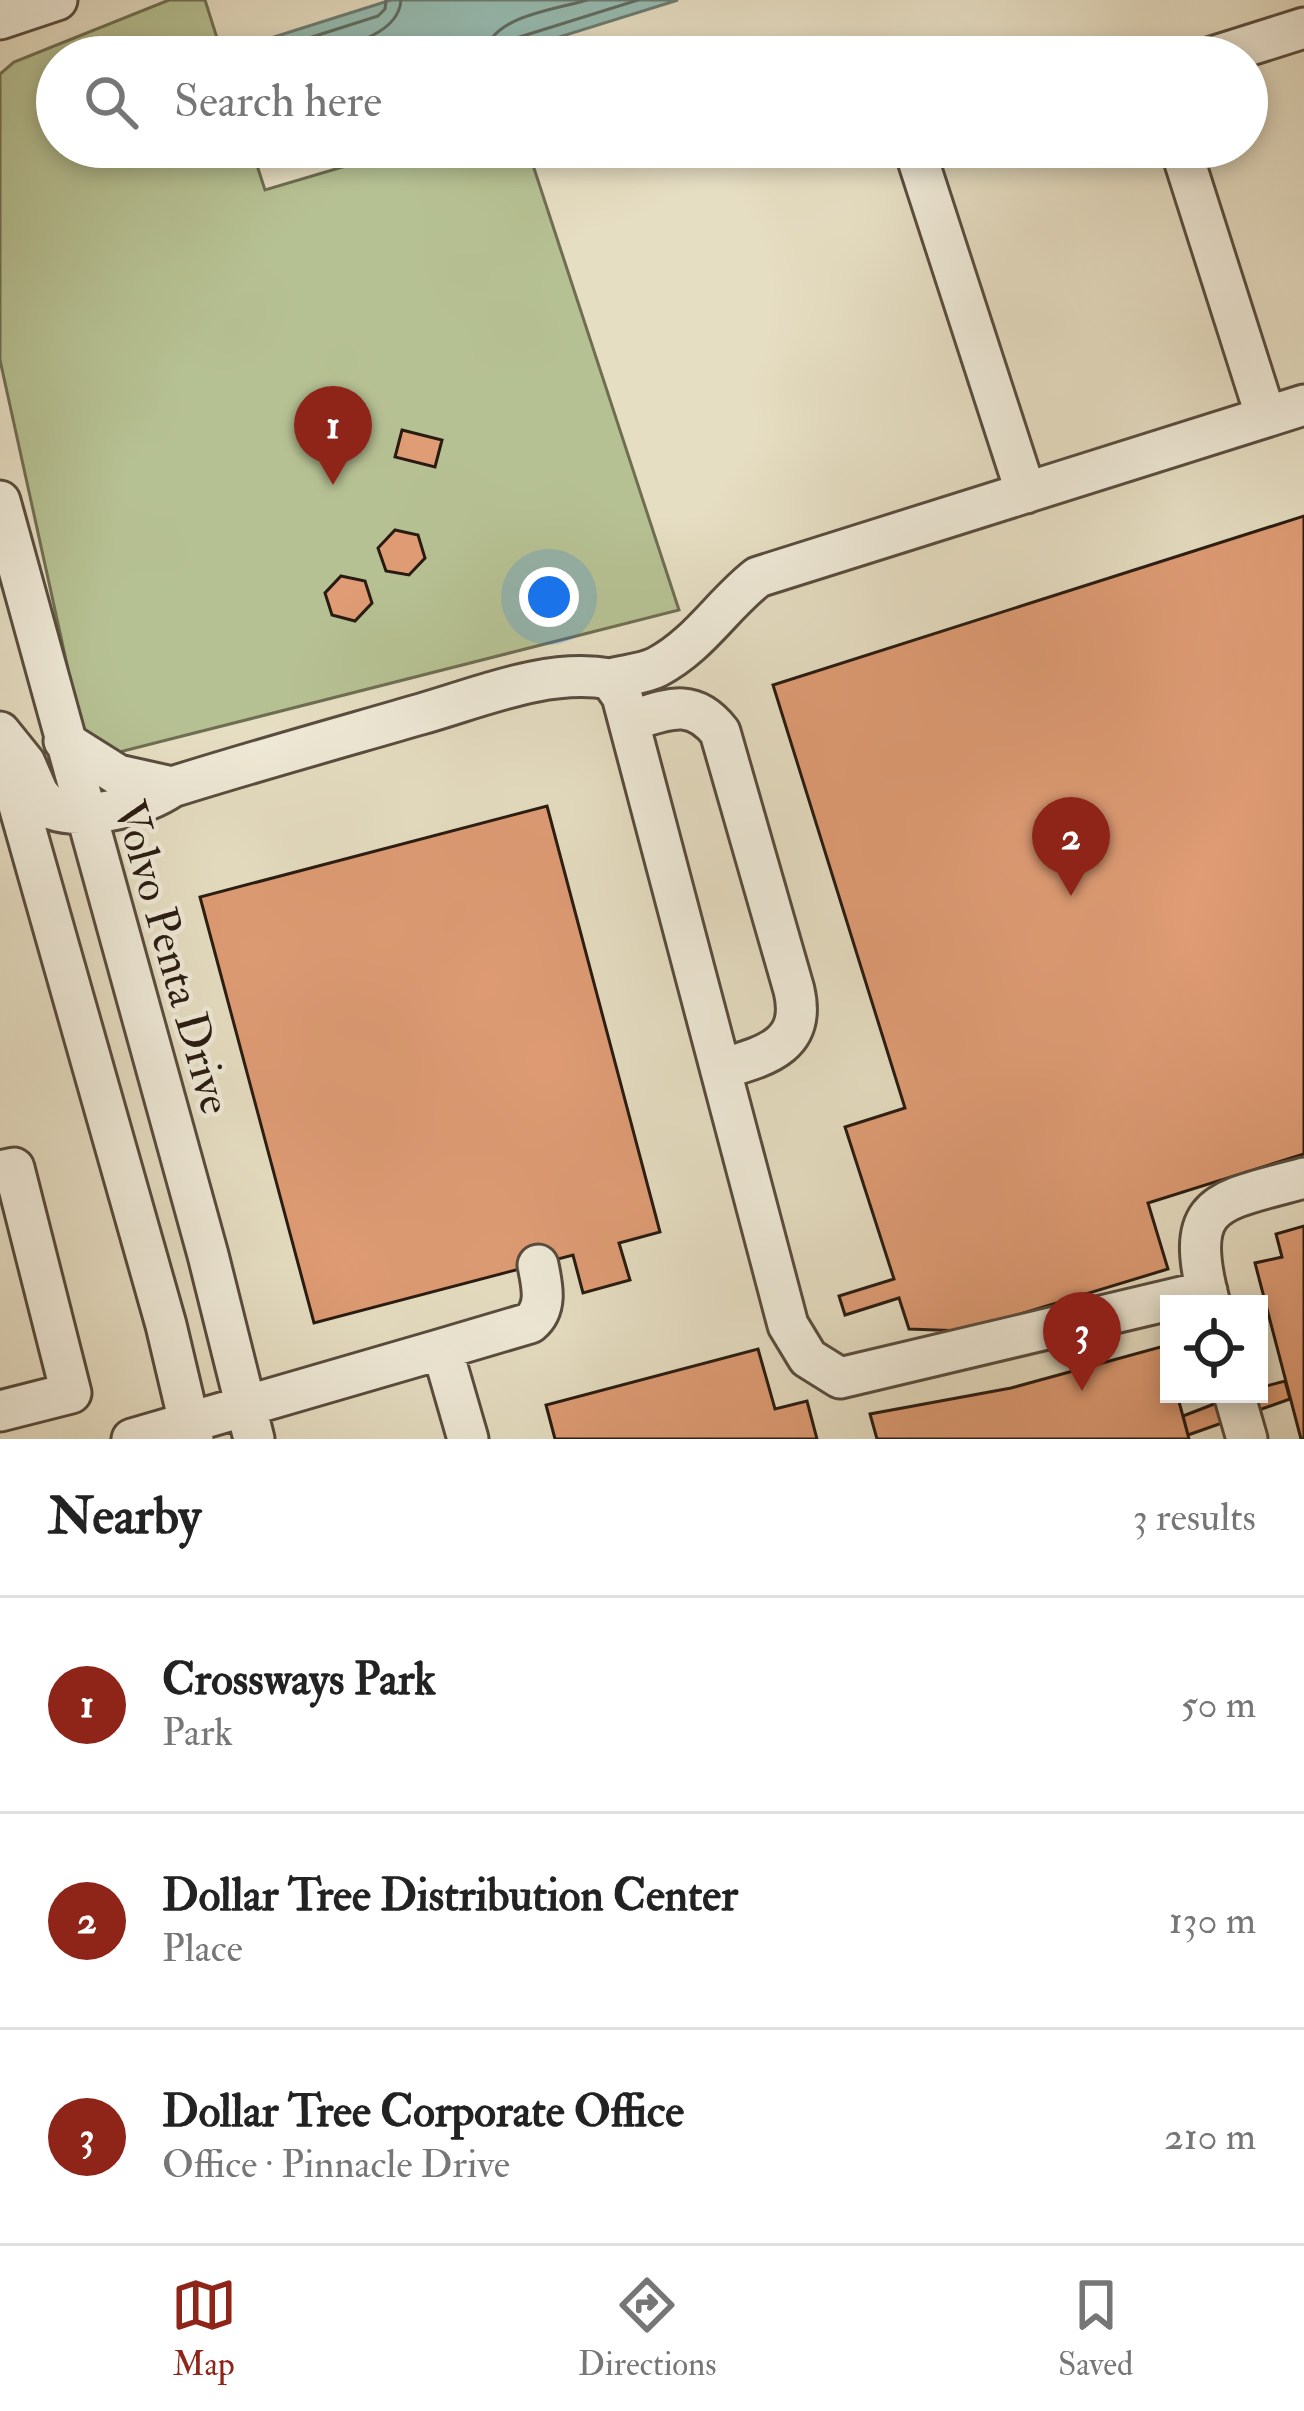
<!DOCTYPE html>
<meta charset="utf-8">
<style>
:root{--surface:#fff;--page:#f2f2f2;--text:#222;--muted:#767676;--line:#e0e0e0;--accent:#8f2418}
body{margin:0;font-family:"IM FELL Double Pica",serif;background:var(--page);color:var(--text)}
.controls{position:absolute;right:36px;bottom:36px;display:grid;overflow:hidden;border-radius:0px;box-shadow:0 6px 18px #0003}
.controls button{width:108px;height:108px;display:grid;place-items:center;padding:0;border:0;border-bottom:3px solid var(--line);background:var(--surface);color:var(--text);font:60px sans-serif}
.you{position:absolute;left:549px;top:597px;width:42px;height:42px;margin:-30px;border:9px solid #fff;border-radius:50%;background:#1a73e8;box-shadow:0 0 0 18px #1a73e833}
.badge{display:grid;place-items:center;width:78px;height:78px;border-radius:50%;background:var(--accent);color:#fff;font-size:39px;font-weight:700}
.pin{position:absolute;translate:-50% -99px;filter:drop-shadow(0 3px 6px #0008)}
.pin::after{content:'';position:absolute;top:63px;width:42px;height:36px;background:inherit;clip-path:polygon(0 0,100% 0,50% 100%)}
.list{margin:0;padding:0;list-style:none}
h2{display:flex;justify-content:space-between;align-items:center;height:156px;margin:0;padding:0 48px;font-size:51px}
h2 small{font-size:39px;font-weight:400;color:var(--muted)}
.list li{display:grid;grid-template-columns:78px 1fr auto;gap:36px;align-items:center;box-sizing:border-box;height:216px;padding:0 48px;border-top:3px solid var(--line)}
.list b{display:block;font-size:45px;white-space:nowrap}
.list p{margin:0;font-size:39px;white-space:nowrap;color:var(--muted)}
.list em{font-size:39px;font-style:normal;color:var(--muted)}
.icon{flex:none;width:66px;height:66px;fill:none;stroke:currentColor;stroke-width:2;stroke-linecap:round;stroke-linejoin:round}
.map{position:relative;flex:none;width:1304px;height:1439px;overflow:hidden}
.search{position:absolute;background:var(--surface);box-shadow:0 6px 18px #0003;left:36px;right:36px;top:36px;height:132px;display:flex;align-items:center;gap:30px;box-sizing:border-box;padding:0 42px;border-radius:66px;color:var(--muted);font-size:45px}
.sheet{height:804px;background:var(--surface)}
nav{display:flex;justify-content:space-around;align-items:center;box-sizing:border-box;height:168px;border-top:3px solid var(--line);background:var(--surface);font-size:33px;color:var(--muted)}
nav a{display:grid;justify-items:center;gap:6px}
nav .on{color:var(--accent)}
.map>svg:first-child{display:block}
</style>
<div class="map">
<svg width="1304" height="1439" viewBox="0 0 1304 1439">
<rect width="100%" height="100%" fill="#e6dec3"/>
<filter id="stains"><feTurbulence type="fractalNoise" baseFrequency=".00167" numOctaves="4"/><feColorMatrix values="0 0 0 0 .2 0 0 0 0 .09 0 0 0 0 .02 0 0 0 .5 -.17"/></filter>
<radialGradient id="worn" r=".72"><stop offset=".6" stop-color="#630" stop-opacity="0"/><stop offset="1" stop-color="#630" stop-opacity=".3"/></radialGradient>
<!-- green -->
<path fill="#b6c193" stroke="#6f6e52" stroke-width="3" d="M169 0H205L223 57H57V147H251L265 190 410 147H527L679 610 88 760 0 360V74L14 62Z"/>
<!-- water -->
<path fill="#96bcb2" stroke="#6a7c72" stroke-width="3" d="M391 0H678L495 57H249L258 42Z"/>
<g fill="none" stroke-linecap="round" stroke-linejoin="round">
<!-- shore -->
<path stroke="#5f6c62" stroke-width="3" d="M263 57 268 51 378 16 385 9 386 0
M300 57C332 47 398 41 401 0
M485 57C487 16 555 10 587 0
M500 57 502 46 510 40 638 0"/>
</g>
<!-- building -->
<path fill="#df9c75" stroke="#281b11" stroke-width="3" d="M402 430 442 440 435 467 395 457Z
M1304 516V1154L1148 1203 1168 1269 964 1331 909 1329 899 1298 845 1315 839 1296 894 1279 845 1127 905 1108 773 685Z
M395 530 418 535 425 558 409 575 386 571 378 548Z
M341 576 365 581 372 603 355 621 332 615 325 593Z
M547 806 660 1232 619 1243 630 1280 583 1293 573 1255 314 1323 200 897Z
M1304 1226V1439H1301L1255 1263 1282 1257 1276 1234Z
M1164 1346 1169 1365V1394H1177L1189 1439H877L870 1414 1011 1388Z
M758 1349 775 1409 807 1401 817 1439H555L546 1405Z
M1285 1381 1290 1399 1188 1435 1183 1416 1240 1394H1259V1388Z"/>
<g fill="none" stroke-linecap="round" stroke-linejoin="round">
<!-- minor casing -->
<g stroke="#584c3e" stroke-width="45">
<path id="minor" d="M0 19 57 0
M1212 57 1304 28
M928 147 915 151 1026 493
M1180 147 1266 417
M0 501 208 1255 254 1439
M610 679C625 675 643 674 657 667 699 645 722 605 758 577L1304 405
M629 721C666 710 692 696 720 732L794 990C807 1046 765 1056 721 1069
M0 732 25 763 38 793 51 809C84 821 143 807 172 787 255 761 338 738 421 714 481 697 547 668 610 679L622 696 788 1325 808 1358 840 1378 1207 1291
M64 741 118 775 172 787
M8 767 166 1325 193 1439
M0 1171 14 1168 71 1393 0 1411
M1210 1304C1182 1200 1216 1202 1304 1178
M442 1349 530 1323C548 1308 542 1285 538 1265
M1234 1394 1247 1439
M132 1439 442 1349 468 1439"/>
</g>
<!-- minor -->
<use href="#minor" stroke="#efead8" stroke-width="39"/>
</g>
<g text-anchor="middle" stroke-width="9" stroke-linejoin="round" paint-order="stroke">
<!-- street labels -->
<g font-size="45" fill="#281b11" stroke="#efead8">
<text transform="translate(174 957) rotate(74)" y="16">Volvo Penta Drive</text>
</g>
</g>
<rect width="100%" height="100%" filter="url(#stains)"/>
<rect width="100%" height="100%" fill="url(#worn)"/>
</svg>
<div class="controls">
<button><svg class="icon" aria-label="locate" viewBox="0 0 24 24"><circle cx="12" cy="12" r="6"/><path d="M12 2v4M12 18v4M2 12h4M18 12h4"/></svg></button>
</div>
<div class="you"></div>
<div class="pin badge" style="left:333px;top:485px">1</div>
<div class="pin badge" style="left:1071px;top:896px">2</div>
<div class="pin badge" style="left:1082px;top:1391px">3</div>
<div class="search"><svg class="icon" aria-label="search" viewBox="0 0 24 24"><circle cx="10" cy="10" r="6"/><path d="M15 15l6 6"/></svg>Search here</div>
</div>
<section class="sheet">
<h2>Nearby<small>3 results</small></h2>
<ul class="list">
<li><span class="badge">1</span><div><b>Crossways Park</b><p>Park</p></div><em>50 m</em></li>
<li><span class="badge">2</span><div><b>Dollar Tree Distribution Center</b><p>Place</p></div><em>130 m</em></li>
<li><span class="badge">3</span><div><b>Dollar Tree Corporate Office</b><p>Office · Pinnacle Drive</p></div><em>210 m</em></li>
</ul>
</section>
<nav>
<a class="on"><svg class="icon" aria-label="map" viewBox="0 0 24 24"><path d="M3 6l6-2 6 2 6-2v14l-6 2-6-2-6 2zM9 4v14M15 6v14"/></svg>Map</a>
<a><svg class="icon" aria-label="directions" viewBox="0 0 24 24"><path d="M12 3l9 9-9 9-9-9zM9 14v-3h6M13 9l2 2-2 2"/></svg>Directions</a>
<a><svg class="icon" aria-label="saved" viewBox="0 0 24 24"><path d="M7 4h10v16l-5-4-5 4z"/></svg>Saved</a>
</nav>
